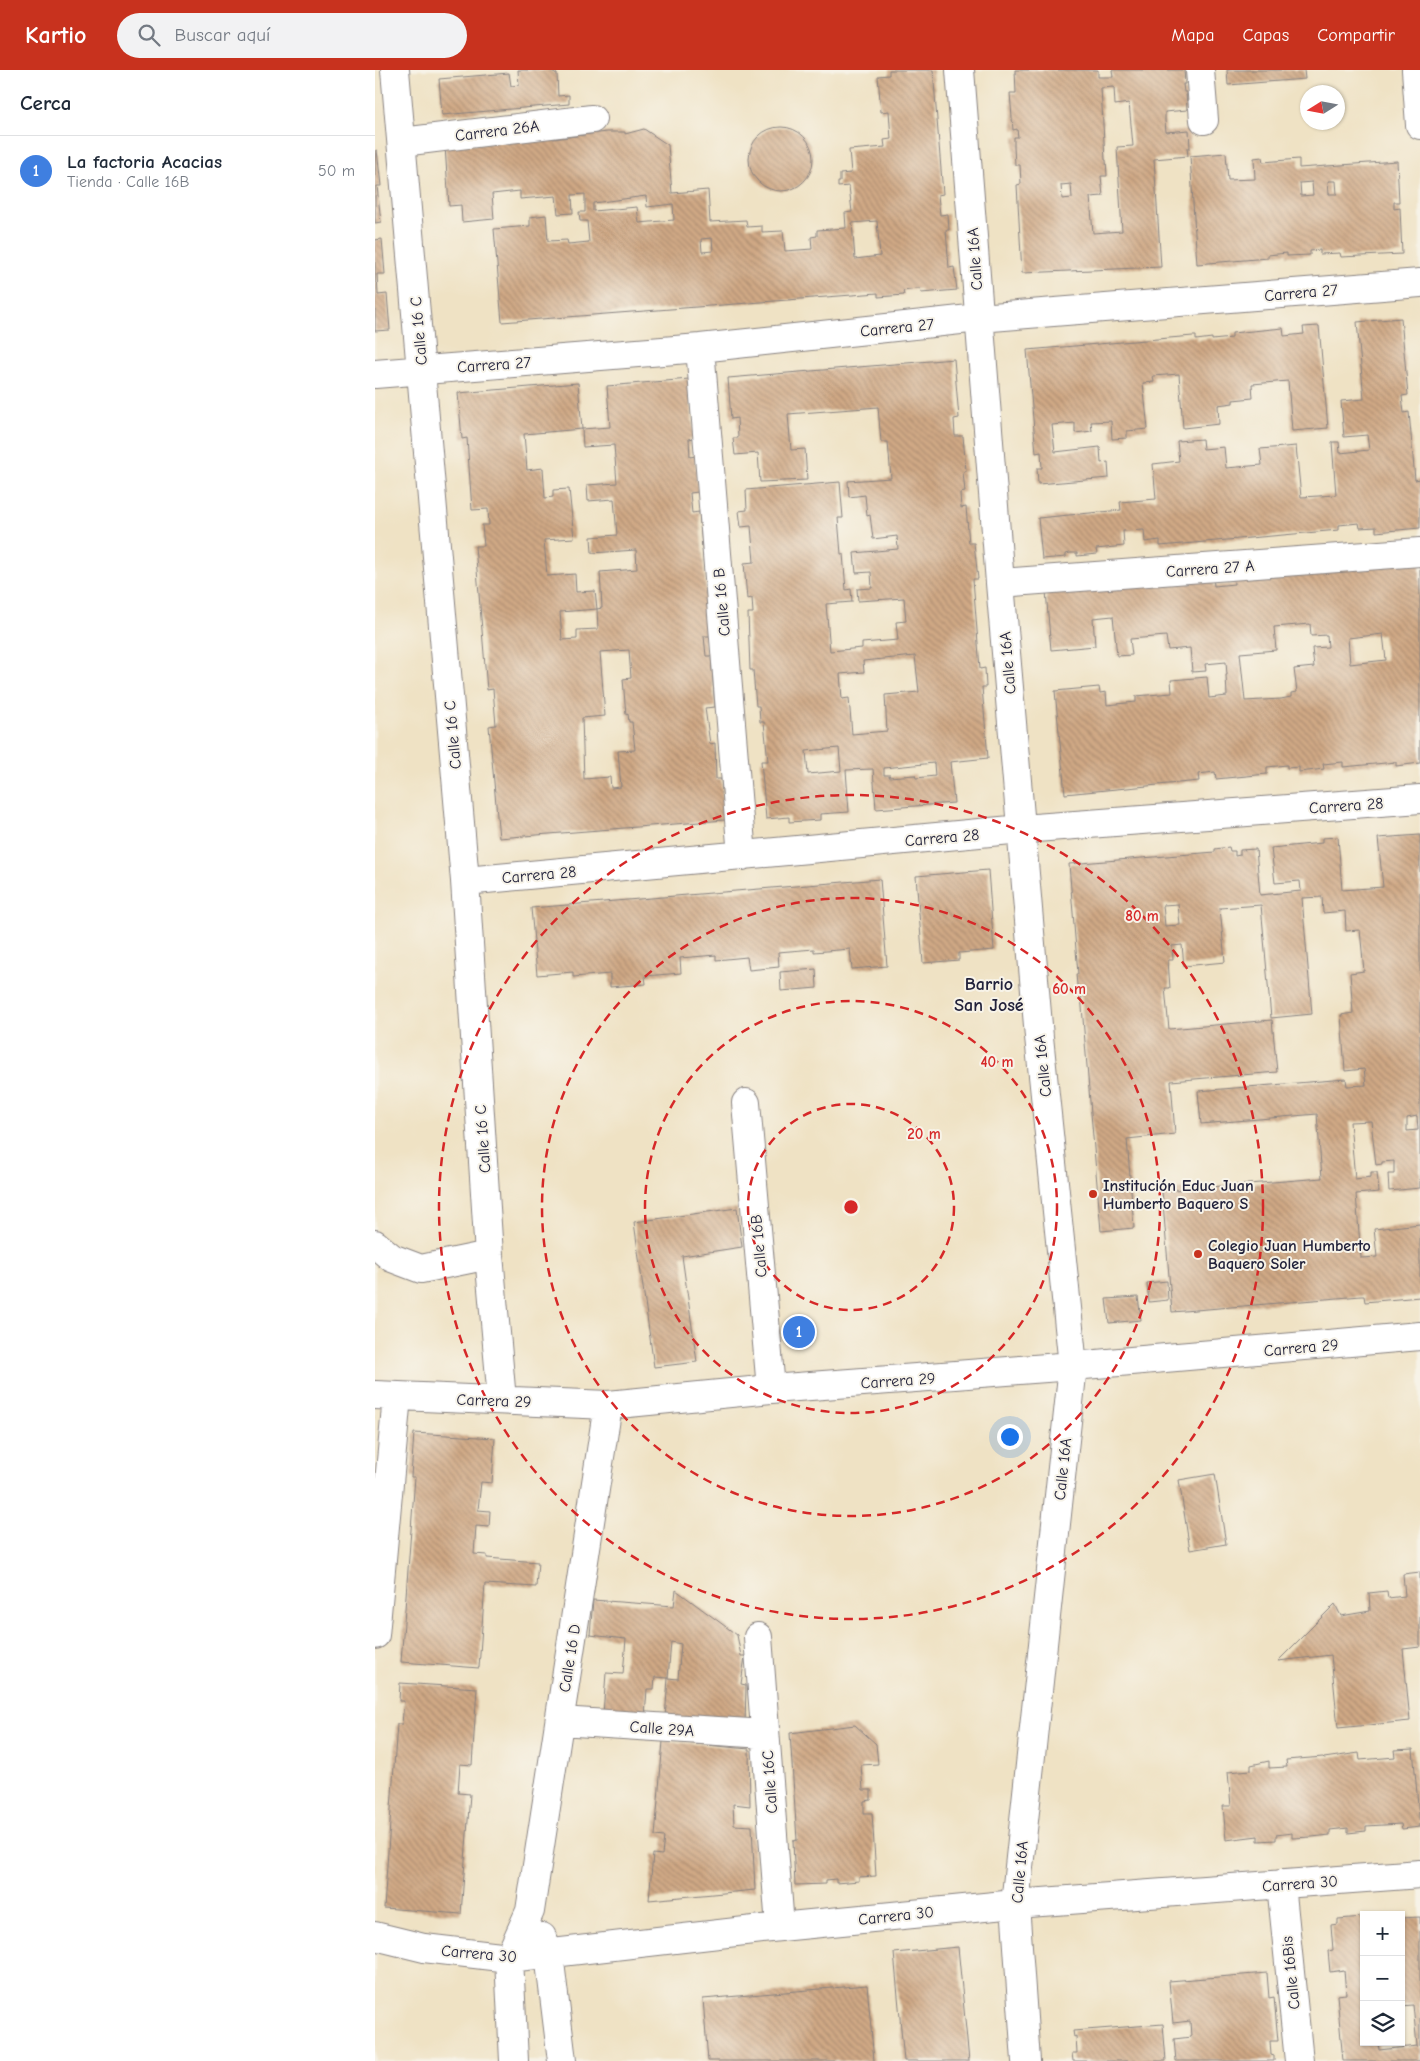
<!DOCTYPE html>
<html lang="es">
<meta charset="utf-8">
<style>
:root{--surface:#fff;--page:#f2f2f3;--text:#1f2937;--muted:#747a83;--line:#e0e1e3;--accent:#c8321e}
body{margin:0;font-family:"Comic Neue",sans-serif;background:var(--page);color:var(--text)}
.controls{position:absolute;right:15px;bottom:15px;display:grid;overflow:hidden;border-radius:0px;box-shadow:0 1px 4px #0004}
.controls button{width:45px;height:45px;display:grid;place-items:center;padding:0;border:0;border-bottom:1px solid var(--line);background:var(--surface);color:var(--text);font:25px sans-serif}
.compass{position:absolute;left:925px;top:15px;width:45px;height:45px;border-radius:50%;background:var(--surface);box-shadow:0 1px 4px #0004;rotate:259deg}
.you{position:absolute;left:634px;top:1366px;width:18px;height:18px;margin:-12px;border:4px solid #fff;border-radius:50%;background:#1a73e8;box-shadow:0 0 0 8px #1a73e833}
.badge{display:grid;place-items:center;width:32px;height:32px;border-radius:50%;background:var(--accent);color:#fff;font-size:16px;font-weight:700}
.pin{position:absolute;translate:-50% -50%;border:2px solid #fff;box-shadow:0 1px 5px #0006}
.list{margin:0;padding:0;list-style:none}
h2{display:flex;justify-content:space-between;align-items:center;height:65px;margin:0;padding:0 20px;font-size:21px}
h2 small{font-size:16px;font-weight:400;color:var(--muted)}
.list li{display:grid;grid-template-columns:32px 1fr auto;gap:15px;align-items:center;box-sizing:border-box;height:70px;padding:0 20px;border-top:1px solid var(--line)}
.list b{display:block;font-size:19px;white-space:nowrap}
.list p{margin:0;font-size:16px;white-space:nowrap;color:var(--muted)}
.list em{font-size:16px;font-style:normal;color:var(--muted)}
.icon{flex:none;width:28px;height:28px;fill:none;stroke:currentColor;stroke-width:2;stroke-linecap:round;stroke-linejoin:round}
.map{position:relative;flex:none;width:1045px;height:1991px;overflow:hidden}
header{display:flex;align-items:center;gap:30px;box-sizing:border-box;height:70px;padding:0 25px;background:var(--accent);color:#fff}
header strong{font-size:24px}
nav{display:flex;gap:28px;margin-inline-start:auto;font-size:18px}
.search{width:350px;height:45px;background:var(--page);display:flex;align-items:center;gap:12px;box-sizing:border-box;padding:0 18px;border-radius:28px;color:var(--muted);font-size:19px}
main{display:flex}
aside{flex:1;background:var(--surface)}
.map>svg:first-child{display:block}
</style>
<header>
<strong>Kartio</strong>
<div class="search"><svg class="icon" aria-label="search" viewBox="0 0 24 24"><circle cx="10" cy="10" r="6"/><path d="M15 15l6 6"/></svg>Buscar aquí</div>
<nav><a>Mapa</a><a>Capas</a><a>Compartir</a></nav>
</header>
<main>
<aside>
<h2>Cerca<small></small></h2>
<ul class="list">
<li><span class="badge" style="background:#3f7fe0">1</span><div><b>La factoria Acacias</b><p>Tienda · Calle 16B</p></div><em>50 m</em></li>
</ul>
</aside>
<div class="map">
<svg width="1045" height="1991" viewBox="0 0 1045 1991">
<defs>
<pattern id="building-back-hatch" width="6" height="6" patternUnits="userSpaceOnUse" patternTransform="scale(1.25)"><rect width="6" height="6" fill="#d0a985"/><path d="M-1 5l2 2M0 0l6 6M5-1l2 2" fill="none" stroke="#a8896e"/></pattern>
</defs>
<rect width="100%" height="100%" fill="#f7f3e8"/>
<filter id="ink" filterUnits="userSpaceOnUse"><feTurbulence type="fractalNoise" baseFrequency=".02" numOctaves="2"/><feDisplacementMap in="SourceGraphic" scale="10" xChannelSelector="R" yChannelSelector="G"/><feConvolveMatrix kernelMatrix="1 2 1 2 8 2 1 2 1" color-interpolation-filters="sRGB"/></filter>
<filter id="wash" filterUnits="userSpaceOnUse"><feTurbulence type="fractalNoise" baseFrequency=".0096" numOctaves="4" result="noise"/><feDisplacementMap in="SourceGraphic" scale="20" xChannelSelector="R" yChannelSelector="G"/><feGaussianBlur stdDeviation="1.12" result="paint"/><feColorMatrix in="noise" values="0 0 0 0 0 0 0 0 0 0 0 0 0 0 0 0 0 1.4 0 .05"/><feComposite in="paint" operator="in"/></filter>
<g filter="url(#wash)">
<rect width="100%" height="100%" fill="#efe2c4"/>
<g id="blocks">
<!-- building -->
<path fill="url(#building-back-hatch)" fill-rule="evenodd" d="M143 0H175L182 4 183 26 194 25V34L67 45 64 9 134 3 136 16 144 15Z
M514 0H558L568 124 563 125 565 145 573 144 574 160H571L574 198 579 197 582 220 546 223 545 219H541L528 221 529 225 503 227V223L127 252 119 159 155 156V147L171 145 173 171 192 170 193 174 214 172 212 151H205L204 142H210V124L197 125 198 143 183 144 181 126 145 129V121L117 124 119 149 87 152 86 135 74 136 70 76 178 67V69L231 62H250V64L269 59 293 75 297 123 333 120 335 152 371 150 372 157 387 156V162L408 161 410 181 437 179 436 167 442 166V160L471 158 470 143 477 142 474 116 463 117V112H465V104L476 103 474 80 510 77 509 70 516 69 514 41 506 42 503 6 514 5ZM271 126 272 137 298 134 299 150 264 153 262 137 218 141V133ZM502 151 505 186 480 189 477 153ZM337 168 338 181 327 182 326 169Z
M640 0H723V7H738L737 0H809L810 14H808L809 22H811L812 40 790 42V51L791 62 814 60 815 78H812L813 86 779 89 786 197 647 203 642 115 646 114 645 95H640L639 77V67H643L642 59 638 60 635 23H641ZM739 17 740 35 754 33 758 76 742 77 747 161 718 163 715 127 728 126 726 106H732L731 90H730L726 18ZM696 114 697 128 687 129 686 115Z
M852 0H929L930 9 853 15Z
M374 89a32 32 0 1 1 64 0a32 32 0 1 1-64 0Z
M2 80 6 116H2L6 152 0 153V81Z
M851 83 853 110 880 109 879 88 887 87 888 92 924 89V98L1022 91 1024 132H1019V139L1025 138 1027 184 966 187 965 183 945 184V180L935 181V185L912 186V183L893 185V188L822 194 815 86ZM953 111H961L962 124H954ZM937 112 938 125 926 126 925 113Z
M7 169 10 204H2L3 225 12 224 15 260 0 261V170Z
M1026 248 1033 325 1027 326 1029 343 1034 342 1040 410 1045 409V458L1001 462V457L985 458 984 453 964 455V460L785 476V470L770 472 769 460 748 461 749 476 721 479 722 484 702 486V483H695L691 484V487L667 489 663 448 746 440 745 432 781 429 778 394 804 391 802 371 827 369 828 379 849 377 851 398 887 395 885 379 921 376 926 427 961 425 957 372H964L965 383 994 380 992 365 969 367 966 331 989 329 982 252Z
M944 256 953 358 917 361 913 311 877 314 878 328 858 330V333L843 335 844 354 808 358 804 304 778 306 779 312 768 313 773 359 752 361V368L737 369 736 351 716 352 717 361 700 363V353L677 355 680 382 725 377 726 393 733 392 734 408 663 414 662 398H667L666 382 661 383 652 280 818 266H821V270L837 268V270L857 268V263L908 258 909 266 929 264 928 257Z
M579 289 584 348 579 349 580 366H588L591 401 588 402 590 422 585 423 586 438 591 437 594 473H599L603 509H598L605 599 610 598 611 617H607L613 688 575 692 579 733 501 739 498 699 471 700 474 742 445 744V750L414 752V747L391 749 386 691H393L391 672 389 652H385L384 636H381L378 600H375L373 543H378L377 528 372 529 369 493 379 492 376 456 366 457 364 441 372 440 371 420 465 412 468 448H463L466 484H468L471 520 476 519 477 532 451 534 455 581 487 578V573L523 570 521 552 531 551 529 528 483 531 482 519 497 518 496 502 481 503 479 483 523 479 522 466 498 469 495 445 492 446 490 425 474 427 473 411 516 408 513 372H506L503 337 413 344 416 380 430 379 432 410 385 412 383 383 360 385 358 368H363L362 348 356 349 353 308ZM540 586 544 622 510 625 512 661 477 664 474 628 467 629 465 604 489 602 488 591ZM464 678 466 701 433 704 431 681ZM559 693 560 706 541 708 540 705 514 707 515 705H509V698Z
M314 309 319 368 314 369 315 387 320 386 323 422 315 423 317 443 324 442 335 566H329L331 586H336L340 637 330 638 335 674 340 673 341 709H346L350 750 124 768 114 656 121 655 118 619 112 620 100 476H109L107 455H114L113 439 97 440 92 368 87 369 83 323 203 313 207 359 149 364 152 400 168 398 170 428 178 427V420L194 419 199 468 169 470 172 506 200 504 201 522 220 521 222 539 185 542 187 570 202 569V560L223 559 222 539 227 538 225 502 262 499 261 480 217 483 216 467 242 465 239 429 213 431 212 415 242 413 239 375 208 377 207 359 235 357 232 316ZM254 580 256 608 248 609 251 645 253 644 254 652H257L260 680 243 681 246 717 236 718 235 707 209 709 207 648 230 646 225 582Z
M1045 486V693L1021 696V692L968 697V692L948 694 949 699 924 702V697L912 698V695L892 697V704L841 709 840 702 823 704 824 711 690 724 680 621 724 617 725 623 731 622 732 635 761 632V626L797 623 796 610 832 607 834 628 852 626 851 605H852L851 592 830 594 831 601 817 602 815 578 793 580 791 566 755 569 757 585 742 586 738 546 718 548 720 576 676 580 671 521 838 506 839 516 859 514 858 504ZM935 554 936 566 952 565 953 577 937 578 939 597 919 599 922 622 916 623V627L906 629 870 631 865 583 901 580 899 557ZM1008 564 1011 590 975 594 973 568Z
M1045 765V1118L1014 1121 1013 1104H1019V1091L1007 1092V1094L1001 1095 996 1051 975 1052 980 1109 996 1107V1102H1002L1004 1122 981 1124 986 1188 1002 1187 999 1159 1045 1154V1227L990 1232 989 1226H986L797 1242 787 1121 947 1108 942 1044 826 1054 823 1021 971 1009 972 1016 991 1015 989 999 970 1001 966 945 978 943 975 903 989 901 985 860 971 861 970 841 948 843 947 827 927 828 937 944 896 948 886 835 845 838 850 892 809 896 807 875 797 876 798 890H793L795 918H790L794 959 897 950 902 1002 796 1011 800 1064 752 1069 759 1158 726 1161 706 925H703L701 904H703L694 794 840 782V779L854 777 855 781H860V786L865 785V780L881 779 885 825 926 821 925 811 900 813 896 778 947 773V768L963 767 967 820 1008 817 1003 768ZM803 834 805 855 790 856 788 835ZM1042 1046 1043 1060 1032 1061V1048Z
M613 800 619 880 584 883V890L548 893 541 806Z
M505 809 512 896 477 899 475 879 439 882V879L403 882 404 897 374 900 372 887 341 890V885L305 888 306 903 270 906 271 914 235 917V904L198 907V902L162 905 156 838Z
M441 899 442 918 406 921 405 902Z
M362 1138 367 1177 307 1186 322 1292 279 1297 259 1152Z
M792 1211 793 1230 774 1232 772 1213Z
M763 1227 766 1250 734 1253 731 1229Z
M39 1363 120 1368 117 1413 106 1412 103 1440 115 1441 114 1457 101 1456 99 1484 112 1485V1488L163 1492 161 1517 110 1514 104 1598 26 1592 40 1407H36Z
M840 1404 851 1474 815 1480 804 1410Z
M1045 1502V1577L1028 1579 1035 1651 963 1658 956 1585 903 1591 960 1534 966 1546 995 1541 994 1523 1012 1521 1013 1528 1030 1526 1028 1504Z
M301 1520 362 1565 366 1586H370L366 1614 371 1615 370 1656 290 1649 293 1608 303 1609 306 1574 296 1572 293 1608 280 1607 279 1619H272L270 1647 228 1644 231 1603 248 1604 251 1569 215 1565 218 1530 299 1536Z
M25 1613 102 1618 97 1695 85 1694 83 1723 95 1724 86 1844 9 1838 22 1654H27L29 1631H24Z
M480 1655 501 1674 503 1694 486 1695 488 1720H496V1730L489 1731V1743H497L501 1806 484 1807V1811L461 1813V1809L451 1810V1814L420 1815 418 1771 422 1770 415 1663Z
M288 1671 374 1679 375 1736 358 1734 359 1755 377 1756 380 1820 274 1830 278 1784 287 1785 289 1767 280 1766Z
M1038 1679 1045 1757 1027 1759 1026 1754 991 1756V1761L973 1763V1758L955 1760V1765L937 1767 917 1768V1763L901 1765V1770L883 1771V1766L851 1770 848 1736H856L853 1702 876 1700V1695L894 1691V1698L912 1697 911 1690 948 1687 949 1688 984 1683 985 1690 1020 1687 1019 1680Z
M989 1847V1972H1003L1004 1980 1042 1976 1038 1935 1026 1936V1848L1045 1847V1991H968L962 1925 971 1924 969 1900 955 1902 953 1881 958 1880 956 1855 963 1854V1849Z
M583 1877 594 1991H529L519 1883Z
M892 1903 894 1928 899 1927 903 1971H895L896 1985 899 1986V1991H801L799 1969 816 1967 815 1951 798 1953 794 1911Z
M492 1915 499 1991H333L328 1929Z
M788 1954 791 1991H698L697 1983H702L701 1966 699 1967 698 1961Z"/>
</g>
</g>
<g filter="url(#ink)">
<use href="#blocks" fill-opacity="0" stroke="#888280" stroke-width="1"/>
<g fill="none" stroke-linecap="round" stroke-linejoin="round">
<!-- minor casing -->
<g stroke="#888280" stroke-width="30">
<path id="minor" d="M20 0 90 811 114 1185 127 1330
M585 0 625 513 664 967 698 1296 640 1834 651 1991
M825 0 829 50
M1041 0 1045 55
M27 72 217 49
M325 278 367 786
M0 304 325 278 604 248 1045 213
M625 513 1045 482
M90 811 647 759 1045 729
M371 1033 396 1319
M0 1174 17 1188 46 1199 114 1185
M0 1325 233 1335 396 1319 698 1296 1045 1266
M0 1565 22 1326
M383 1567 405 1857
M185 1651 390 1664
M906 1814 924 1991
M0 1866 49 1878 134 1888 405 1857 640 1834 1045 1804
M167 1867 174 1884 187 1991
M139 1991 134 1888 155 1841 233 1335"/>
</g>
<!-- minor -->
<use href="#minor" stroke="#fff" stroke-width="28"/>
</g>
</g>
<!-- distance rings -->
<g fill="none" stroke="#d62828" stroke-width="2.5" stroke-dasharray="9 6">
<circle cx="476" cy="1137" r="103"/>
<circle cx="476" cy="1137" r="206"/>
<circle cx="476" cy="1137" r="309"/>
<circle cx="476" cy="1137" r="412"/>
</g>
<!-- markers -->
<g fill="#c8321e" stroke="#f7f3e8" stroke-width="2">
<circle cx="718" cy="1124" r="5"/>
<circle cx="823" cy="1184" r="5"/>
</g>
<g text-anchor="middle" stroke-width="4" stroke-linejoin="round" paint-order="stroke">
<!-- street labels -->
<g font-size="16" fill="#22223b" stroke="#f7f3e8">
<text transform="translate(122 60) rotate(-7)" y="6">Carrera 26A</text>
<text transform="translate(599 189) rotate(-94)" y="6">Calle 16A</text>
<text transform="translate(926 222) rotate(-5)" y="6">Carrera 27</text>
<text transform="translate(522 257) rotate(-6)" y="6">Carrera 27</text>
<text transform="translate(43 261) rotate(-95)" y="6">Calle 16 C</text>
<text transform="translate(119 294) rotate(-4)" y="6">Carrera 27</text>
<text transform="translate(835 498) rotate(-4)" y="6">Carrera 27 A</text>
<text transform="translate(346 532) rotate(-95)" y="6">Calle 16 B</text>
<text transform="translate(632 593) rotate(-95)" y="6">Calle 16A</text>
<text transform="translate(77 665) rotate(-95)" y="6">Calle 16 C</text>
<text transform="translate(971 735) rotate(-4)" y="6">Carrera 28</text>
<text transform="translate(567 767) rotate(-5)" y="6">Carrera 28</text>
<text transform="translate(164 804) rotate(-5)" y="6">Carrera 28</text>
<text transform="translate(667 996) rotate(-96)" y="6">Calle 16A</text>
<text transform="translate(107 1069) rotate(-94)" y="6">Calle 16 C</text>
<text transform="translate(383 1176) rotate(-95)" y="6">Calle 16B</text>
<text transform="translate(926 1277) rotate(-5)" y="6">Carrera 29</text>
<text transform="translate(523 1310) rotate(-4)" y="6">Carrera 29</text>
<text transform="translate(119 1330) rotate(2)" y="6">Carrera 29</text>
<text transform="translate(687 1399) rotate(-84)" y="6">Calle 16A</text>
<text transform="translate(194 1588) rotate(-81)" y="6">Calle 16 D</text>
<text transform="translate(287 1658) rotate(4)" y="6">Calle 29A</text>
<text transform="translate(394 1712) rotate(-94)" y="6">Calle 16C</text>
<text transform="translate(644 1802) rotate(-85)" y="6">Calle 16A</text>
<text transform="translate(925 1813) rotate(-4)" y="6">Carrera 30</text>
<text transform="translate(521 1845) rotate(-6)" y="6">Carrera 30</text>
<text transform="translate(104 1883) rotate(5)" y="6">Carrera 30</text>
<text transform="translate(915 1903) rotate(-96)" y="6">Calle 16Bis</text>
</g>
<!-- poi labels -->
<g font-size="16" font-weight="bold" fill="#22223b" stroke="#f7f3e8" text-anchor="start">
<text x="728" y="1121">Institución Educ Juan<tspan x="728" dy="18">Humberto Baquero S</tspan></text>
<text x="833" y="1181">Colegio Juan Humberto<tspan x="833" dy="18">Baquero Soler</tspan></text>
</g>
<!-- neighbourhood labels -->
<g font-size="18" font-weight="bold" fill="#22223b" stroke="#f7f3e8">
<text x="614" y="920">Barrio<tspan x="614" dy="21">San José</tspan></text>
</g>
</g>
<circle cx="476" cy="1137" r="8" fill="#d62828" stroke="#f7f3e8" stroke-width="2.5"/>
<g font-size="15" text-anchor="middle" font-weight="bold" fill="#d62828" stroke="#f7f3e8" stroke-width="4" stroke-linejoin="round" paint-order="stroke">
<text x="767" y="851">80 m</text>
<text x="694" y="924">60 m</text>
<text x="622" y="997">40 m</text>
<text x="549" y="1069">20 m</text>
</g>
</svg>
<div class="controls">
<button>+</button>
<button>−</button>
<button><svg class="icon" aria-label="layers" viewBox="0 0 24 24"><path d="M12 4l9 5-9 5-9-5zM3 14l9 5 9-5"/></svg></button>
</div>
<svg class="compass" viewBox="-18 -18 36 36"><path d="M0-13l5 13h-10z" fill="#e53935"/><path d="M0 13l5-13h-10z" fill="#747a83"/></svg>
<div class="you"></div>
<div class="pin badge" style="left:424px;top:1262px;background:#3f7fe0">1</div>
</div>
</main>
